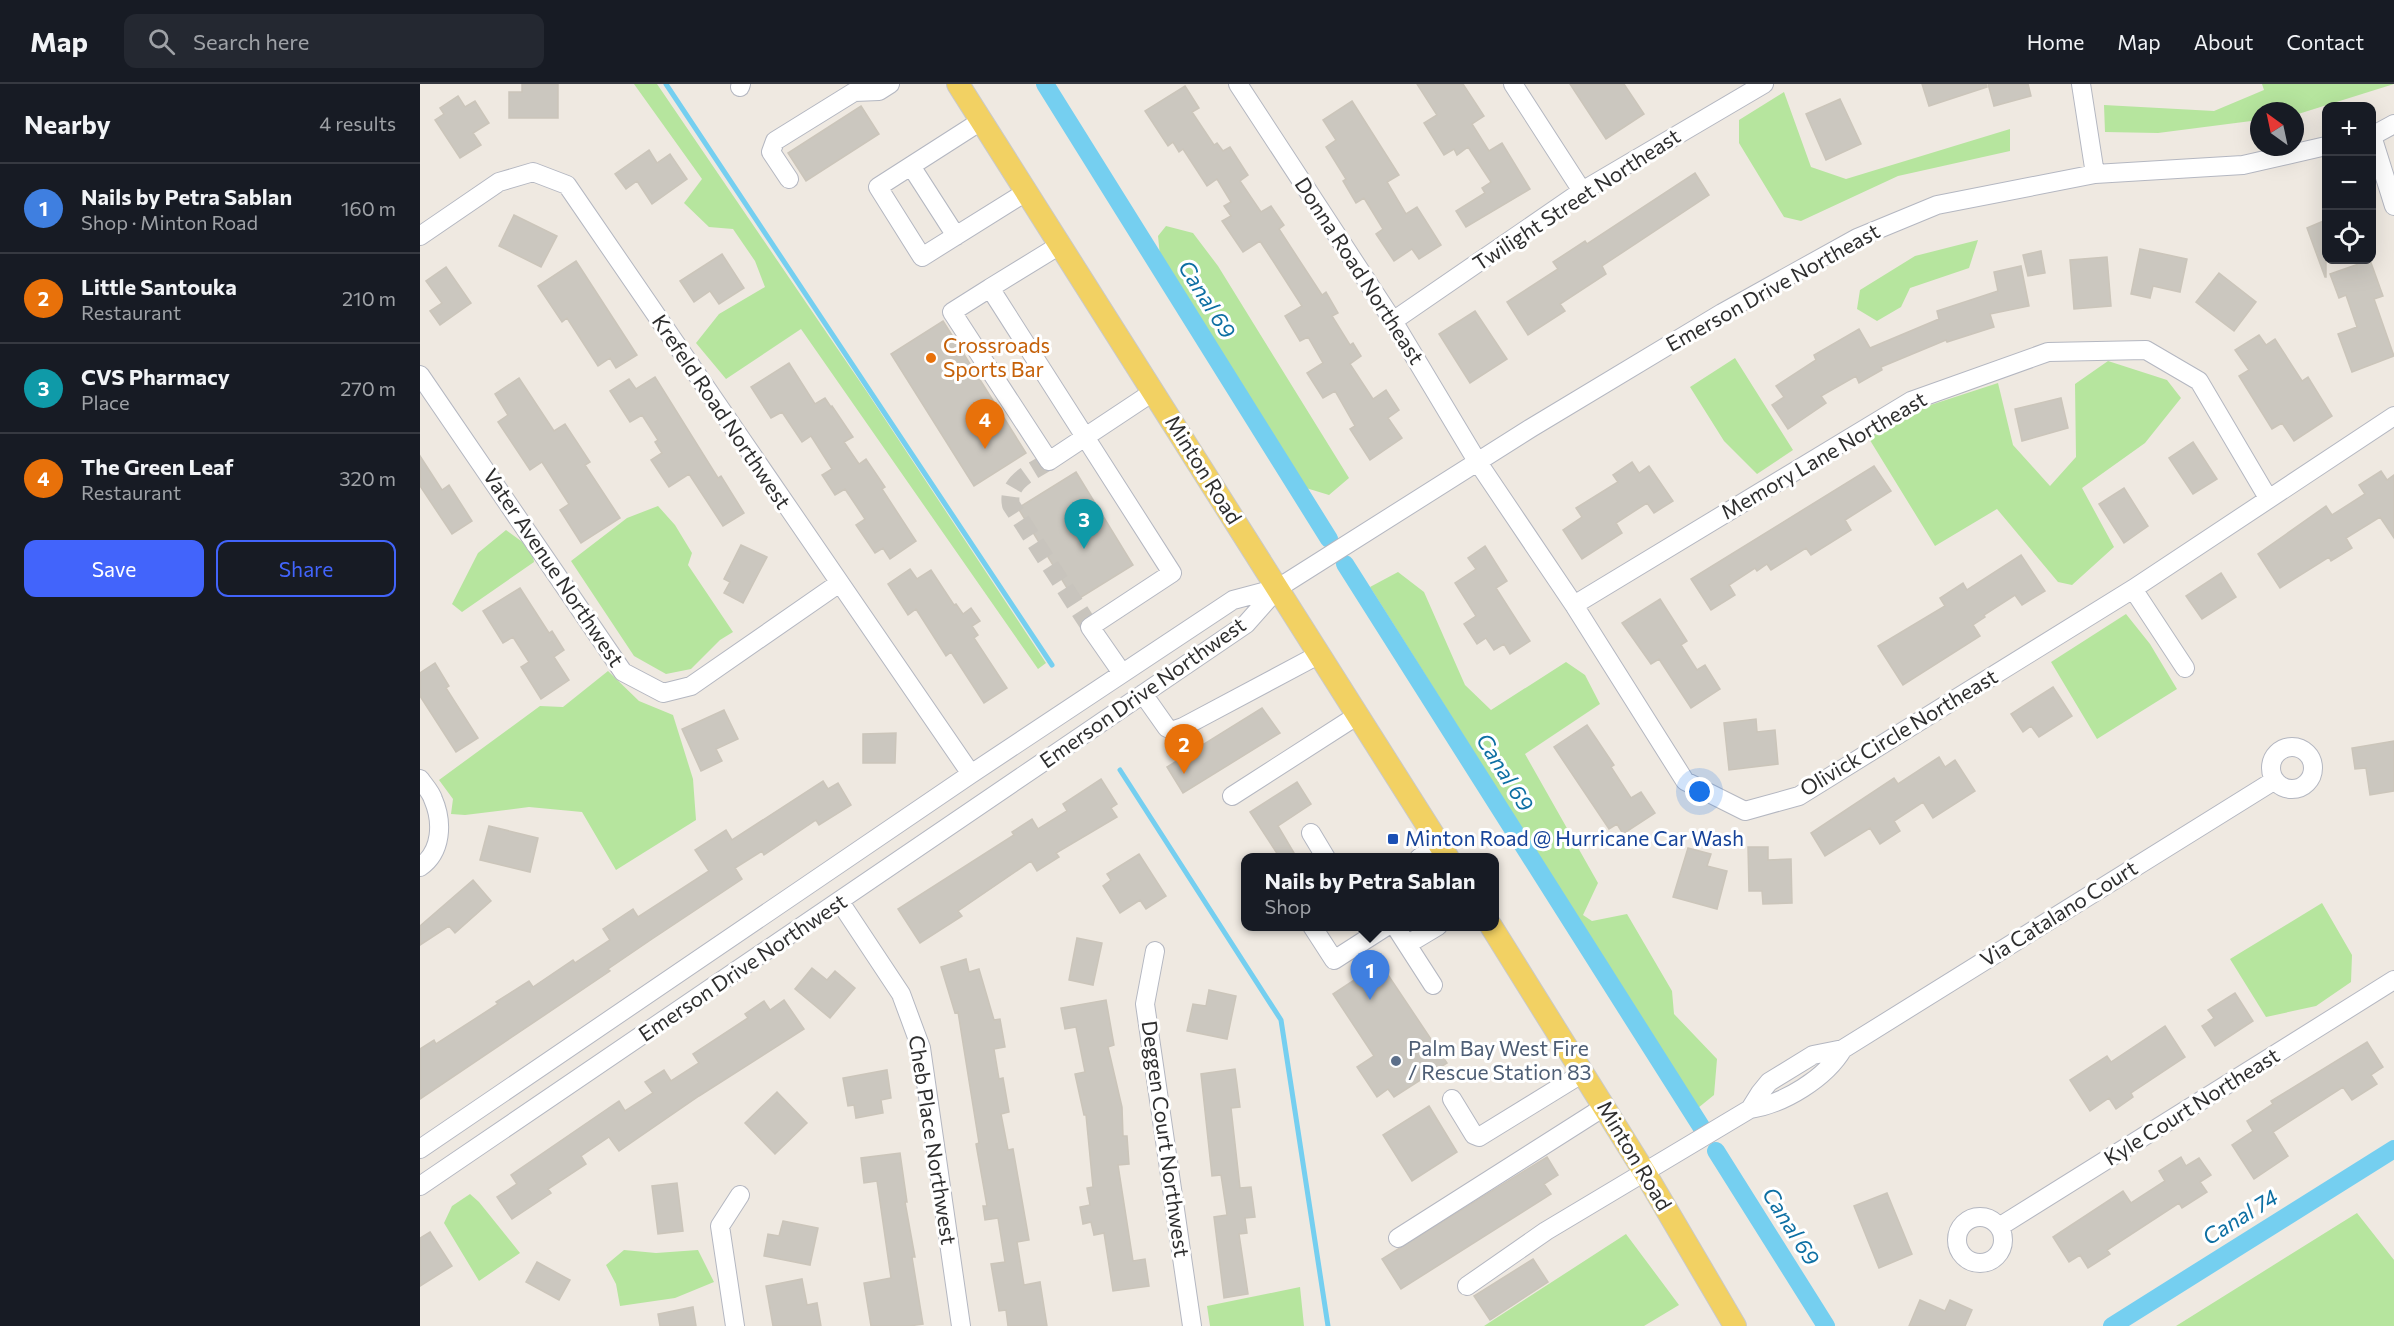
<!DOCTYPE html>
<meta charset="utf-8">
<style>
:root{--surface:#171b24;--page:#242831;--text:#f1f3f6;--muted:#9ea1a6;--line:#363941;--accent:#4264fb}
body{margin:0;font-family:Commissioner,sans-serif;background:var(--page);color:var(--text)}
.controls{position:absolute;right:18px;top:18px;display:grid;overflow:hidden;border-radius:12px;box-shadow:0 6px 24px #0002}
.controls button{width:54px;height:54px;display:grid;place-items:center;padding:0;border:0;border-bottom:2px solid var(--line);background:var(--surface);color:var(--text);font:30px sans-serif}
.compass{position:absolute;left:1830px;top:18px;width:54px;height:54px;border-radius:50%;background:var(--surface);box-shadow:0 6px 24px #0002;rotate:327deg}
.you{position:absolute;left:1280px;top:708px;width:21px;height:21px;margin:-15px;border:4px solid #fff;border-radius:50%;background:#1a73e8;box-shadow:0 0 0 9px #1a73e833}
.badge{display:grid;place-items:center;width:39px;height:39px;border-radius:50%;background:var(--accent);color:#fff;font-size:20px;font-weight:700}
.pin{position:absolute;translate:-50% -50px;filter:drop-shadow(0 2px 3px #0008)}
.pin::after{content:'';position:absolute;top:32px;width:21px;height:18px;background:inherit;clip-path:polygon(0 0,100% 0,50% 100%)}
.popup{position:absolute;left:821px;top:769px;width:258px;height:78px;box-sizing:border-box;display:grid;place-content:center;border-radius:12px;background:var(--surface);filter:drop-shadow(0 2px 4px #0005);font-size:20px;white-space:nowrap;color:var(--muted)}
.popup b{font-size:22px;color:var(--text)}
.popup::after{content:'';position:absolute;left:50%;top:100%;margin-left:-12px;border:12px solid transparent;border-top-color:var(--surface)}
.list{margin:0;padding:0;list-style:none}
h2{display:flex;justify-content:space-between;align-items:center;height:78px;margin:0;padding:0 24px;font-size:26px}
h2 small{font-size:20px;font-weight:400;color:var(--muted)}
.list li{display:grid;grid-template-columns:39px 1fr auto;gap:18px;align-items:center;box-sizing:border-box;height:90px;padding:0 24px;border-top:2px solid var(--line)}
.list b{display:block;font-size:22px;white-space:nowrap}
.list p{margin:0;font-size:20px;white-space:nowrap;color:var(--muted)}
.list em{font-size:20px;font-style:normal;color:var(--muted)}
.actions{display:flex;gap:12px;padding:18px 24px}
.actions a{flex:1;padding:14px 0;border:2px solid var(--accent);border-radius:12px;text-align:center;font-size:21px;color:var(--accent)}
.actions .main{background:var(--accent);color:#fff}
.icon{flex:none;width:33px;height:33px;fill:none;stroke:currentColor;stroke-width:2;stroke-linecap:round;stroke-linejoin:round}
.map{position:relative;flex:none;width:1974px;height:1242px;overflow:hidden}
header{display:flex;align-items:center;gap:36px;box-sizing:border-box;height:84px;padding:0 30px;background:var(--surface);border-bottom:2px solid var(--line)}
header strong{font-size:28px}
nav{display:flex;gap:33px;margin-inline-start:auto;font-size:21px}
.search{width:420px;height:54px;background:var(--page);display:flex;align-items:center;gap:15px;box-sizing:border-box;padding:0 21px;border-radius:12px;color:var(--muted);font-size:22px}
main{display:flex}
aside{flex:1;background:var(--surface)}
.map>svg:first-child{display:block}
</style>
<header>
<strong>Map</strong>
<div class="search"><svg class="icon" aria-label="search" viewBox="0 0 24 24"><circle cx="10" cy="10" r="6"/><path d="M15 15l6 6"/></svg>Search here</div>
<nav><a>Home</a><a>Map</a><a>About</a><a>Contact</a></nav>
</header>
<main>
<aside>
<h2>Nearby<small>4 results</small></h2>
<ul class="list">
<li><span class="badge" style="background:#3f7fe0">1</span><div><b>Nails by Petra Sablan</b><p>Shop · Minton Road</p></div><em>160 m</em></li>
<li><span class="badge" style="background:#e8710a">2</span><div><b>Little Santouka</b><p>Restaurant</p></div><em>210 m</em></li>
<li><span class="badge" style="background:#0f9aa8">3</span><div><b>CVS Pharmacy</b><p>Place</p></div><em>270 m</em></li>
<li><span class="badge" style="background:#e8710a">4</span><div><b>The Green Leaf</b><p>Restaurant</p></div><em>320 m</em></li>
</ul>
<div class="actions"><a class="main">Save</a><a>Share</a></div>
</aside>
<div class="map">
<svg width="1974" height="1242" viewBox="0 0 1974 1242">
<rect width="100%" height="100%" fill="#efe9e1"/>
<!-- green -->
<path fill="#b6e59e" d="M214 0H237L447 308 626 579 618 585 381 245 306 295 276 259 299 230 345 203 335 177 313 145 289 143 264 119 282 95Z
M1842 0H1974L1875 31V27H1839V36L1738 49 1685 48 1684 21 1794 27 1844 6Z
M1364 8 1391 83 1426 95 1590 45V67L1478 92 1381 137 1364 133 1319 59V36Z
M746 142 773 149 798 182 929 394 909 411 886 404 740 172 738 152Z
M1558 156 1549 184 1490 204 1481 223 1457 237 1437 225 1440 206 1495 172Z
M1315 274 1373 366 1337 390 1304 357 1270 303Z
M1688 277 1747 296 1761 314 1725 359 1662 404 1694 463 1652 501 1638 498 1577 425 1515 462 1448 353 1489 328 1578 299 1593 361 1630 402 1656 373 1655 300Z
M238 422 255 441 272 469 268 481 313 548 300 556 271 585 246 590 214 572 151 477 207 434Z
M86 446 112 465 114 478 42 528 32 520 58 469Z
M978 488 1004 508 1045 601 1071 626 1146 578 1165 591 1180 620 1105 670 1178 799 1163 831 1172 837 1207 830 1252 907 1254 930 1297 975 1294 1011 1278 1024 950 503Z
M1706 530 1730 560 1757 605 1677 655 1631 578Z
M188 587 219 617 253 631 273 695 276 736 196 786 162 728 109 723 45 731 31 730 33 715 19 696 120 622 143 623Z
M1902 819 1932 871 1931 898 1896 922 1846 933 1810 875Z
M50 1110 59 1118 100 1169 59 1197 24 1139 32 1122Z
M1937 1129 1974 1176V1242H1756Z
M1206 1150 1259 1221 1224 1242H1064Z
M204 1166 236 1169 278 1166 294 1198 255 1214 200 1222 196 1200 186 1181Z
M880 1203 884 1242H790L787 1222Z"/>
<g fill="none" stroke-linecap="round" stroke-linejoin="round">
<!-- stream -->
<path stroke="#75cff0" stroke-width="5" d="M246 0 632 581
M700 686 861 936 908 1242"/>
<!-- canal -->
<path stroke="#75cff0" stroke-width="18" d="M625 0 909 455
M925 480 1282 1044
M1296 1067 1406 1242
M1692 1242 1974 1065"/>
</g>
<!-- building -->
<path fill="#cbc7bf" stroke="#cbc5ba" stroke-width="1.5" d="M102 0H138V34H89V8H102Z
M997 0H1043L1064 32 1052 40 1069 67 1082 59 1110 105 1046 143 1036 127 1065 109 1062 104 1071 98 1048 63 1037 71 1034 65 1024 71 1004 39 1017 31Z
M1150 0H1204L1224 30 1186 55Z
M1502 0H1566L1567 3 1509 22Z
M1568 0H1608L1611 12 1574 22Z
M765 2 779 24 772 28 794 61 797 59 803 67 810 63 828 91 820 97 841 128 851 122 864 141 859 145 902 211 906 208 918 229 912 232 930 261 933 259 941 272 930 280 953 315 966 306 979 326 968 334 982 354 950 376 930 345 935 342 915 307 903 314 887 289 903 279 888 253 880 257 865 232 882 222 840 157 823 168 802 137 811 132 804 122 811 118 797 95 787 102 763 65 759 68 753 58 748 62 725 27Z
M38 12 45 23 55 17 69 39 53 49 61 61 40 74 15 36 24 30 20 24Z
M1420 15 1441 60 1406 76 1386 30Z
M932 17 979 91 967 98 986 130 997 123 1021 161 999 175 992 165 974 177 956 150 963 145 944 114 936 119 923 97 926 95 906 63 916 56 903 36Z
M441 22 459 50 386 97 368 69Z
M229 66 237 79 250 70 267 95 232 120 217 97 206 105 195 90Z
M1275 89 1289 111 1182 182 1186 190 1140 220 1145 227 1108 251 1087 218 1138 185 1133 178 1165 157 1167 160Z
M94 131 137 152 121 183 79 162Z
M1906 136V193H1905L1887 144Z
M1720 165 1767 175 1760 208 1733 202 1730 214 1711 210Z
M1621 167 1625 189 1608 192 1603 171Z
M302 170 324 204 299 220 290 207 274 218 260 197Z
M1687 173 1691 222 1654 225 1650 176Z
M1950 176 1963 212 1954 215 1974 272 1932 288 1918 250 1937 243 1926 211 1919 214 1910 190Z
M156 177 217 271 196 284 190 274 178 282 147 234 142 238 118 202Z
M1601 182 1609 222 1570 230 1574 243 1527 258 1526 256 1461 283 1462 286 1439 299 1436 292 1401 312 1406 319 1368 345 1352 321 1364 313 1356 302 1396 276 1394 271 1439 245 1450 264 1519 235 1517 227 1578 207 1574 188Z
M26 183 51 219 20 241 10 227 22 219 6 197Z
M1799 189 1836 218 1814 247 1776 218Z
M1055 227 1087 275 1050 299 1019 250Z
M523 237 606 369 554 402 471 270Z
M1839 251 1846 261 1855 255 1882 297 1888 293 1912 332 1874 357 1862 339 1852 345 1819 292 1829 286 1815 266Z
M369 279 395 320 405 314 411 323 412 322 433 353 424 358 439 380 446 375 465 403 462 405 496 457 470 475 463 464 455 469 436 441 445 435 425 405 415 411 402 391 412 385 391 352 382 358 362 328 351 334 331 303Z
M235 293 298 394 301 392 324 429 303 442 269 390 249 403 231 376 242 369 235 358 238 356 222 331 210 338 190 307 209 295 216 305Z
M99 294 134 347 145 340 170 378 165 381 200 434 161 459 140 426 149 420 122 378 110 386 78 338 88 331 75 310Z
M1641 314 1648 344 1602 357 1595 325Z
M1773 358 1797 395 1773 410 1749 374Z
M0 372 22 406 29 401 52 437 32 450 0 402Z
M1212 378 1219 389 1229 382 1253 417 1234 429 1227 419 1196 439 1202 449 1162 475 1143 446 1162 433 1156 424 1198 398 1193 391Z
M1454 382 1471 407 1425 436 1431 446 1391 471 1386 464 1351 486 1347 480 1337 487 1335 484 1309 501 1315 511 1291 526 1271 495Z
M1961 387 1967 396 1974 391V454L1960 433 1926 454 1932 464 1911 477 1909 473 1860 504 1838 470 1906 422 1912 431 1945 410 1939 401Z
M656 388 713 481 655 517 598 424Z
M1704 404 1728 442 1704 459 1679 420Z
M321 461 347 473 323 519 304 509 310 498 304 495Z
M1065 462 1087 497 1076 504 1110 557 1090 570 1084 560 1074 566 1066 554 1057 560 1044 540 1056 532 1035 499 1056 485 1048 474Z
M1601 471 1625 507 1602 521 1595 511 1564 531 1565 533 1553 541 1560 552 1483 601 1458 562 1525 522 1520 514 1543 499 1547 506Z
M490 485 497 495 511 486 534 521 536 520 543 530 551 524 560 537 552 542 558 551 554 554 587 604 564 619 531 568 526 572 496 525 488 531 468 500Z
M1801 489 1816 513 1782 535 1766 512Z
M100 504 129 549 132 547 144 566 134 573 149 596 121 615 101 583 109 578 93 553 83 559 63 527Z
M1240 515 1267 557 1261 561 1277 586 1285 581 1300 605 1271 624 1239 575 1231 580 1202 539Z
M15 579 29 602 26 604 58 654 36 668 0 612V589Z
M1633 603 1652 632 1619 653 1611 642 1603 648 1591 630Z
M842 624 860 649 763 709 747 683Z
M304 626 318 655 296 665 302 677 281 687 262 645Z
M1336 635 1337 648 1355 646 1358 680 1309 686 1304 639Z
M1167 641 1194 681 1191 683 1211 714 1221 708 1235 729 1203 750 1197 740 1189 745 1134 663Z
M476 649 475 679H443V650Z
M1974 657V707L1950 711 1946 684 1935 685 1932 664Z
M1519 673 1525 683 1535 676 1555 707 1513 734 1503 718 1474 737 1480 747 1460 760 1450 744 1405 772 1391 749 1474 694 1478 700Z
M681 695 697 720 691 724 697 733 636 769 639 773 617 787 611 777 538 827 542 832 500 859 478 825 594 751 592 748 612 735 618 745 647 727 643 720Z
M403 697 408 705 418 699 431 721 399 741 396 736 344 771 342 767 315 784 322 795 232 855 188 885 190 887 0 1015V965L14 956 16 960 78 920 76 918 109 897 113 903 153 876 155 879 190 856 183 845 213 825 218 833 289 787 275 766 306 746 312 756Z
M877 698 891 720 858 742 877 774H860L830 728Z
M69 742 118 754 110 788 60 776Z
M1328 763H1348V776L1371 775 1372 819 1343 820 1342 807H1329Z
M1268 764 1291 770 1287 782 1307 787 1297 825 1253 813Z
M719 770 746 812 726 825 720 816 700 829 683 802 691 796 687 790Z
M53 796 71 817 35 849 29 842 0 861V842Z
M657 854 682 859 673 901 649 896Z
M546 875 549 888 559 885 574 936 580 935 585 963 574 965 579 995 583 994 589 1028 581 1030 588 1066 593 1065 609 1156 597 1158 604 1201 620 1198 627 1242H588L586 1226 579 1227 571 1180 585 1178 578 1134 565 1136 563 1122H567L556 1060 559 1059 538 928 535 929 521 883Z
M960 879 1027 979 974 1013 968 1005 957 1013 937 983 954 972 913 910Z
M392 884 407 896 415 887 435 904 410 934 375 905Z
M789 906 816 912 807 955 767 947 773 920 786 922Z
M1815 909 1833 937 1795 962 1782 942 1794 934 1788 926Z
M364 916 384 945 279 1012 199 1067 189 1053 161 1072 166 1080 128 1105 131 1109 92 1135 77 1113 97 1100 91 1091 199 1017 205 1027 233 1009 225 998 244 986 251 997 279 979 273 970 328 934 325 930 344 917 350 926Z
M686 916 694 961 688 963 702 1023 703 1052H707L709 1080 698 1081 713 1177 725 1175 729 1202 693 1207 684 1149 674 1151 671 1138 663 1140 660 1123 670 1121 667 1104 673 1103 666 1031H664L655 990 665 988 656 943 645 945 641 924Z
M1745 942 1765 973 1711 1009 1713 1013 1696 1025 1689 1014 1670 1027 1650 996 1687 972 1691 978Z
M1947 958 1963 983 1951 991 1957 1000 1932 1016 1923 1003 1853 1048 1868 1072 1834 1095 1812 1061 1833 1047 1827 1037 1853 1020 1851 1017Z
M815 985 820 1023 811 1024 820 1104 831 1103 835 1133 825 1134 827 1149 819 1150 828 1210 804 1214 794 1133 807 1131 801 1091 792 1092 781 990Z
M467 986 471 1014 461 1016 463 1029 436 1034 434 1021 428 1022 423 994Z
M357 1008 387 1039 355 1070 325 1039Z
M1009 1022 1037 1068 992 1097 963 1051Z
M480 1069 487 1118H485L495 1173H492L503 1240 489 1242H451L444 1199 471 1194 457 1097 444 1099 441 1074Z
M1127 1073 1138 1091 1124 1100 1131 1110 981 1205 962 1175Z
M1761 1073 1766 1082 1779 1074 1791 1091 1780 1098 1787 1108 1762 1124 1759 1119 1687 1166 1690 1170 1668 1184 1660 1171 1649 1178 1633 1153 1703 1107 1711 1119 1745 1097 1739 1087Z
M257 1099 263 1147 238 1150 232 1102Z
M1467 1109 1492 1170 1459 1184 1434 1122Z
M363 1137 398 1144 390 1181 344 1172 348 1150 359 1152Z
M10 1148 32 1182 0 1202V1154Z
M1113 1175 1128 1198 1070 1236 1054 1212Z
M117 1178 150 1196 139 1216 106 1198Z
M382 1195 387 1221 397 1219 401 1242H353L346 1202Z
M1500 1216 1525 1227 1530 1216 1552 1226 1545 1242H1489Z
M273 1223 276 1242H240L238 1230Z"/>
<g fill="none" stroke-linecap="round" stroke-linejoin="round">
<!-- minor-tunnel -->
<path stroke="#c8c4bd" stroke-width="18" stroke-dasharray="18 9" stroke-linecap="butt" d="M629 377C612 388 586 398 591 421L670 543"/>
<!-- minor casing -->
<g stroke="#b4b7c1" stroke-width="20">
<path id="minor" d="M818 0 973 237 1057 377 1154 521 1265 697 1325 727 1379 712 1713 505 1974 332
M1093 0 1162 107
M1661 0 1675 90
M320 3 321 0
M561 37 458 103 502 173 606 108
M1952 52 1974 122
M1952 52 1974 40
M491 82 536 152
M369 95 351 68 355 57 434 8 459 7 470 0
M0 152 79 98 113 88 147 101 551 690
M640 161 570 204 752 489 670 543 702 589
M570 204 532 228 629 377 733 308
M973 237 1162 107 1344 0
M0 291 203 588 243 609 271 602 418 500
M1713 505 1765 584
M1154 521 1491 317 1628 268 1726 266 1779 297 1848 414
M723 610 747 644 754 646 763 643 900 570
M1851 684a21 21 0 1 1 42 0a21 21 0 1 1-42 0Z
M0 695C4 701 11 708 13 715 23 738 22 768 0 783
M812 712 938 631
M891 749 906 774
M999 774 1020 761
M420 818 481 910 501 964 541 1242
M892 842 914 876 967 842
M975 842 1013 901
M988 860 1018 842
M735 867 725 920 772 1242
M1032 1015 1054 1051 1059 1053 1163 989
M1330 1025 1340 1009 1349 998 1393 971 1423 965 1855 696
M0 1065 551 690 813 516 858 504
M0 1102 826 540 858 504 1111 344 1302 229 1437 154 1517 121 1675 90 1823 81 1906 62
M1537 1156a23 23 0 1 1 46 0a23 23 0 1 1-46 0Z
M1579 1143 1974 896
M978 1154 1184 1023
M1047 1202 1126 1147 1330 1025C1364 1020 1406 994 1423 965
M315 1242 300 1142 320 1111"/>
</g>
<!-- major casing -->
<g stroke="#c9c9c9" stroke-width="24">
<path id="major" d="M538 0 1028 774
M1071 842 1225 1089 1315 1242"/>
</g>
<!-- minor -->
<use href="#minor" stroke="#fff" stroke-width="18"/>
<!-- major -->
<use href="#major" stroke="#f2d163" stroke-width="22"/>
</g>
<!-- markers -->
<circle fill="#e8710a" stroke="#fff" stroke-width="2" cx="511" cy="274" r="6"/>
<rect fill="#1a4fb4" stroke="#fff" stroke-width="2" x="967" y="749" width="12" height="12" rx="3"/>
<circle fill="#5c6f8a" stroke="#fff" stroke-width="2" cx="976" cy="977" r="6"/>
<g text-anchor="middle" stroke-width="6" stroke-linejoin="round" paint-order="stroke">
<!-- street labels -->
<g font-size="21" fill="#2e2e2e" stroke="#fff">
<text transform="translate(1157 116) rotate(-33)" y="7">Twilight Street Northeast</text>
<text transform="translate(939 187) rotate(57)" y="7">Donna Road Northeast</text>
<text transform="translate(1353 204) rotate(-29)" y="7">Emerson Drive Northeast</text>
<text transform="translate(301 328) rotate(56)" y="7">Krefeld Road Northwest</text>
<text transform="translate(1404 372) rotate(-30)" y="7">Memory Lane Northeast</text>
<text transform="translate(783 386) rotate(58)" y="7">Minton Road</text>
<text transform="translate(133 484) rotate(56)" y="7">Vater Avenue Northwest</text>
<text transform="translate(723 609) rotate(-35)" y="7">Emerson Drive Northwest</text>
<text transform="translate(1479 649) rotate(-31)" y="7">Olivick Circle Northeast</text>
<text transform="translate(1639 830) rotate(-32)" y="7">Via Catalano Court</text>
<text transform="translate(323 884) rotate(-34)" y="7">Emerson Drive Northwest</text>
<text transform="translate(1772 1023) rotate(-32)" y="7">Kyle Court Northeast</text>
<text transform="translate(745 1055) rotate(82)" y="7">Deggen Court Northwest</text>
<text transform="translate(512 1056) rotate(81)" y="7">Cheb Place Northwest</text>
<text transform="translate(1214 1072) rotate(59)" y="7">Minton Road</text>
</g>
<!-- food labels -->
<g font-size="21" fill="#c56008" stroke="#fff" text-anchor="start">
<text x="523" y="269">Crossroads<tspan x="523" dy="24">Sports Bar</tspan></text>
</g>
<!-- transit labels -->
<g font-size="21" fill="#164399" stroke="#fff" text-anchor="start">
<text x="985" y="762">Minton Road @ Hurricane Car Wash</text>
</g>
<!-- service labels -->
<g font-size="21" fill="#4e5e75" stroke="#fff" text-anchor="start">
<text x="988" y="972">Palm Bay West Fire<tspan x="988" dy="24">/ Rescue Station 83</tspan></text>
</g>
<!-- water labels -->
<g font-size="22" font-style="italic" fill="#0d6fa3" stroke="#fff">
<text transform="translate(787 215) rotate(58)" y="8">Canal 69</text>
<text transform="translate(1085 688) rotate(58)" y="8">Canal 69</text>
<text transform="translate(1820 1133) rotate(-32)" y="8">Canal 74</text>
<text transform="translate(1371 1142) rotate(58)" y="8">Canal 69</text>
</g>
</g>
</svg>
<div class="controls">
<button>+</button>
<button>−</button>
<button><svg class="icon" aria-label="locate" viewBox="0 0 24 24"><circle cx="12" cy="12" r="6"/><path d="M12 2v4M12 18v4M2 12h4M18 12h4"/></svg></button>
</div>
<svg class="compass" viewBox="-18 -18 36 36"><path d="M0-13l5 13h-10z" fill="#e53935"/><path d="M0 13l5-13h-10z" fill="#9ea1a6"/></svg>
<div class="you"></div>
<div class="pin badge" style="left:950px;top:916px;background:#3f7fe0">1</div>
<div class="popup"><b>Nails by Petra Sablan</b>Shop</div>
<div class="pin badge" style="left:764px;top:690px;background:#e8710a">2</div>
<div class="pin badge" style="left:664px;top:465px;background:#0f9aa8">3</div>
<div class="pin badge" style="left:565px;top:365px;background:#e8710a">4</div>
</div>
</main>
